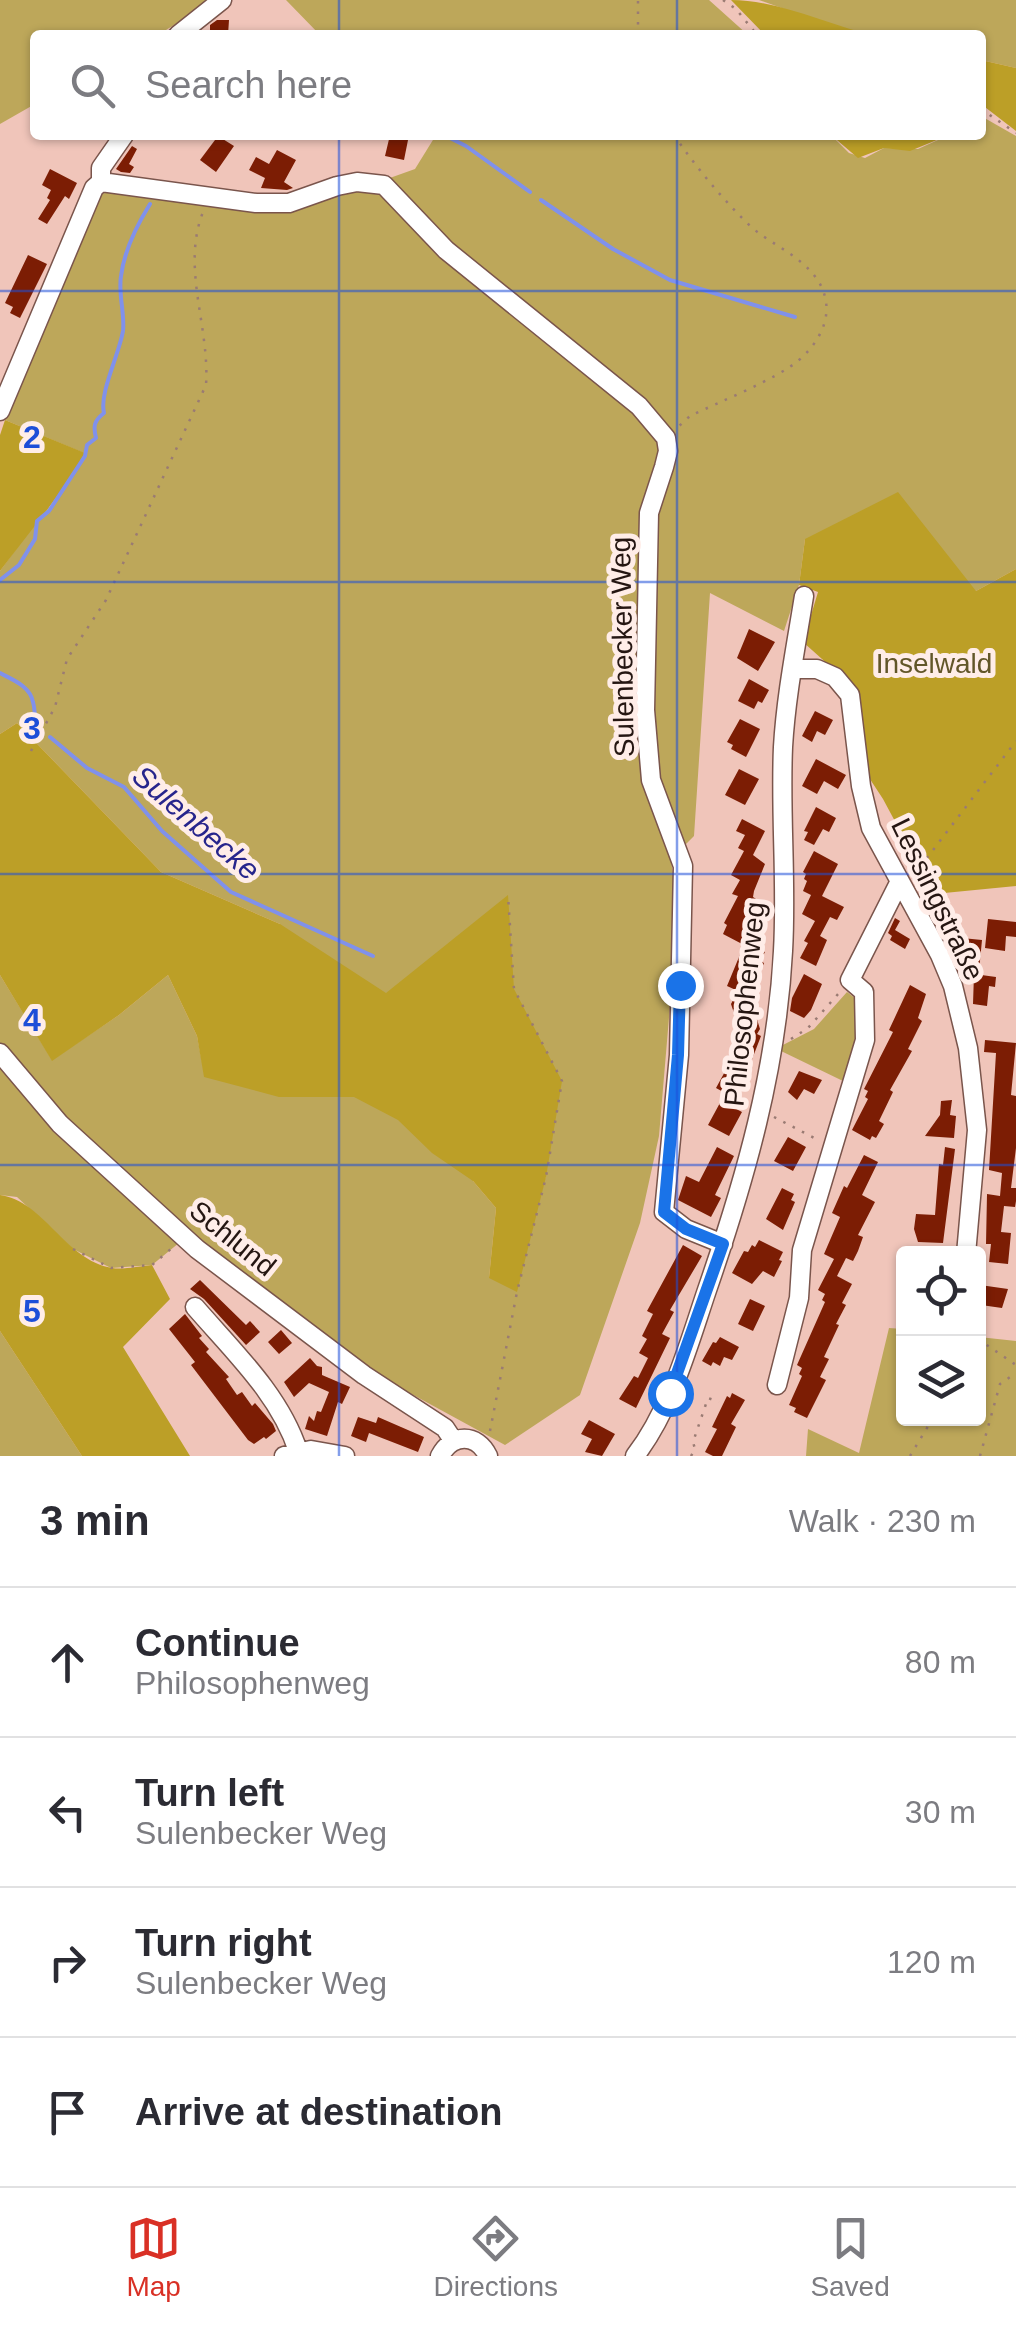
<!DOCTYPE html>
<meta charset="utf-8">
<style>
:root{--surface:#fff;--page:#f2f2f3;--text:#2b2b33;--muted:#7c7c81;--line:#e1e1e2;--accent:#d93025}
body{margin:0;font-family:Helvetica,sans-serif;background:var(--page);color:var(--text)}
.controls{position:absolute;right:30px;bottom:30px;display:grid;overflow:hidden;border-radius:10px;box-shadow:0 2px 8px #0004}
.controls button{width:90px;height:90px;display:grid;place-items:center;padding:0;border:0;border-bottom:2px solid var(--line);background:var(--surface);color:var(--text);font:50px sans-serif}
.stop{position:absolute;width:30px;height:30px;margin:-22px;border:8px solid #1a73e8;border-radius:50%;background:#fff}
.stop.end{background:#1a73e8;border-color:#fff;box-shadow:0 2px 10px #0008}
.list{margin:0;padding:0;list-style:none}
h2{display:flex;justify-content:space-between;align-items:center;height:130px;margin:0;padding:0 40px;font-size:42px}
h2 small{font-size:32px;font-weight:400;color:var(--muted)}
.list li{display:grid;grid-template-columns:65px 1fr auto;gap:30px;align-items:center;box-sizing:border-box;height:150px;padding:0 40px;border-top:2px solid var(--line)}
.list b{display:block;font-size:38px;white-space:nowrap}
.list p{margin:0;font-size:32px;white-space:nowrap;color:var(--muted)}
.list em{font-size:32px;font-style:normal;color:var(--muted)}
.icon{flex:none;width:55px;height:55px;fill:none;stroke:currentColor;stroke-width:2;stroke-linecap:round;stroke-linejoin:round}
.map{position:relative;flex:none;width:1016px;height:1456px;overflow:hidden}
.search{position:absolute;background:var(--surface);box-shadow:0 2px 8px #0004;left:30px;right:30px;top:30px;height:110px;display:flex;align-items:center;gap:25px;box-sizing:border-box;padding:0 35px;border-radius:10px;color:var(--muted);font-size:38px}
.sheet{height:730px;background:var(--surface)}
nav{display:flex;justify-content:space-around;align-items:center;box-sizing:border-box;height:140px;border-top:2px solid var(--line);background:var(--surface);font-size:28px;color:var(--muted)}
nav a{display:grid;justify-items:center;gap:5px}
nav .on{color:var(--accent)}
.map>svg:first-child{display:block}
</style>
<div class="map">
<svg width="1016" height="1456" viewBox="0 0 1016 1456">
<rect width="100%" height="100%" fill="#f0c5ba"/>
<!-- green -->
<path fill="#bda75a" fill-rule="evenodd" d="M0 0H214L158 35H35V104L0 124Z
M286 0H709L748 35H320Z
M759 0H1016V68L981 60V35H872L835 27Z
M981 116 1016 136V569L976 591 805 539 799 585 784 631 710 593 694 836 681 849 670 853 678 911 659 1136 640 1223 580 1395 505 1445 373 1373 185 1238 152 1265 111 1268 73 1249 17 1197 0 1195V1060L65 1122 0 1044V975L52 1060 119 1015 168 975 197 1036 205 1077 280 924 161 872 17 723 0 734V571L38 519 57 500 84 453 5 420 95 197 107 192 216 202 359 189 415 169 436 135H831L849 153 865 158 884 148 918 149 949 135H981ZM546 1177 489 1278 496 1208 473 1181Z
M847 992 856 999 859 1039 843 1081 781 1051V1046L814 1029Z
M889 1328 903 1329 904 1418H978L979 1337 1016 1341V1456H806L808 1429 859 1453Z
M0 1331 82 1456H0Z"/>
<!-- forest -->
<path fill="#bc9f27" d="M731 0C779 0 825 24 872 35H765Z
M981 60 1016 68V131L981 104Z
M831 135H949L910 151 884 148 858 158Z
M5 420 85 453C61 496 29 532 0 571V435Z
M898 492 976 591 1016 569V886L934 894 883 799 864 770 851 685 803 642 818 592 799 585 805 539Z
M17 723 161 872 280 924 386 993 508 895 514 989 562 1081 546 1177 517 1292 489 1278 496 1208 473 1181 432 1153 398 1120 354 1097H279L204 1077 197 1036 168 975 119 1015 52 1061 0 975V734Z
M0 1195C44 1201 65 1260 112 1268 123 1270 140 1266 152 1265L170 1299 123 1347 190 1456H82L0 1331Z"/>
<g fill="none" stroke-linecap="round" stroke-linejoin="round">
<!-- stream -->
<path stroke="#8091eb" stroke-width="4" d="M444 135 466 146 530 192
M541 200 613 249 670 280 795 317
M0 580 19 565 35 539 37 521 49 511 85 456 87 445 96 438C93 426 94 421 104 413 99 393 119 355 123 331 125 313 118 294 121 276 124 252 137 225 150 204
M0 673C13 680 30 686 33 702 36 712 33 718 39 727
M50 737 87 768 124 787 162 831 231 892 373 956"/>
</g>
<!-- building -->
<path fill="#7c1d04" d="M217 20H229L228 35H210V25Z
M390 135H409L404 160 385 156Z
M218 136 234 146 216 172 200 160Z
M132 146 137 149 129 164 134 167 130 173 121 172 116 169Z
M277 150 296 160 284 182 293 188 287 190 261 188 265 178 249 170 256 157 269 164Z
M50 169 77 183 69 199 65 196 47 224 38 219 50 200 47 198 51 190 42 185Z
M28 255 47 264 20 318 10 313 13 307 5 303Z
M749 629 775 642 758 671 737 658Z
M749 679 769 690 762 703 758 701 754 709 738 701Z
M815 711 833 720 825 735 817 731 812 742 802 736Z
M740 719 760 729 746 757 731 749 733 745 727 742Z
M816 759 846 775 838 789 824 781 817 794 802 786Z
M739 769 759 779 745 805 725 795Z
M816 807 836 818 829 832 823 829 814 845 804 840 808 832 804 831Z
M742 819 765 831 753 855 765 864 754 891 753 897 756 899 748 915 757 920 753 925 757 927 749 943 765 952 760 961 764 963 746 1009 755 1013 760 1029 757 1034 761 1036 741 1088 732 1083 727 1094 716 1088 740 1044 738 1035 741 1034 731 1004 738 991 727 986 744 945 723 934 727 925 724 923 738 896 732 894 740 880 731 875 744 851 738 848 745 835 736 831Z
M814 851 838 864 822 896 844 907 837 920 830 917 820 936 827 940 816 966 800 958 808 943 804 941 815 921 802 914 811 895 803 891 807 881 804 879 806 874 803 872Z
M895 918 900 921 895 930 910 939 905 949 890 940 892 936 888 933Z
M988 919 1016 922V937L1006 936 1005 951 985 948Z
M962 938 982 940 979 971 966 970 967 955H960Z
M804 974 822 984 811 1010 804 1018 790 1011 792 998Z
M974 974 996 977 995 987 989 986 987 1006 973 1004Z
M910 985 926 994 918 1018 922 1021 908 1049 912 1051 890 1090 893 1092 879 1121 884 1124 876 1138 872 1136 870 1140 852 1130 868 1099 865 1097 868 1091 864 1089 893 1032 889 1030Z
M985 1040 1016 1043 1011 1095 1016 1096V1148L1011 1188H1016V1201L1015 1207 1004 1206 1001 1232 1011 1233 1008 1264 989 1262 991 1244H986L987 1194 1000 1196 1002 1173 989 1170 996 1053 984 1052Z
M799 1071 822 1080 814 1094 804 1089 797 1100 788 1092Z
M952 1100 950 1115 956 1116 954 1138 925 1136 940 1115 941 1101Z
M721 1101 742 1112 729 1136 708 1125Z
M788 1137 806 1147 793 1171 774 1161Z
M717 1147 734 1156 715 1195 721 1198 711 1217 678 1200 686 1176 699 1182Z
M945 1147 955 1149 943 1243 918 1242 914 1229 916 1214 935 1215 939 1164 943 1165Z
M864 1155 878 1162 862 1195 875 1202 858 1235 863 1237 858 1251 853 1261 846 1258 837 1276 852 1284 842 1303 846 1305 836 1324 839 1325 824 1357 829 1359 820 1377 826 1380 807 1418 794 1412 796 1408 789 1405 802 1376 799 1374 802 1368 797 1365 825 1302 822 1300 825 1294 818 1290 834 1259 824 1254 840 1217 832 1213 844 1186 847 1188Z
M782 1188 794 1194 791 1200 795 1202 783 1230 766 1219Z
M759 1240 783 1252 779 1260 782 1261 774 1277 763 1271 752 1284 732 1273 744 1251 748 1252 752 1245 755 1247Z
M683 1245 702 1256 670 1310 674 1312 662 1334 670 1338 636 1408 619 1399 634 1376 638 1378 648 1358 639 1353 647 1339 642 1336 653 1314 647 1311Z
M200 1280 246 1325 250 1321 260 1332 246 1345 204 1299 190 1289Z
M980 1285 1008 1289 1002 1308 981 1305Z
M750 1299 765 1306 753 1331 738 1324Z
M185 1314 202 1336 199 1338 209 1349 206 1352 229 1377 226 1379 237 1395 242 1392 252 1406 255 1403 273 1424 276 1431 266 1439 264 1437 254 1444 248 1440 191 1365 195 1362 169 1329Z
M281 1330 292 1343 279 1354 268 1342Z
M720 1337 739 1347 732 1360 724 1357 720 1366 713 1362 711 1366 702 1361 713 1342 716 1343Z
M310 1358 317 1366 322 1367V1375L350 1387 342 1404 338 1402 327 1436 305 1429 309 1416 314 1421 317 1411 321 1412 329 1392 309 1383 294 1397 284 1382Z
M732 1393 745 1400 731 1424 736 1427 722 1456H713L705 1452 717 1429 712 1427 727 1396 730 1398Z
M358 1417 376 1423 378 1417 424 1437 418 1452 369 1433 366 1442 351 1436Z
M589 1420 615 1434 602 1456 585 1452 592 1439 581 1434Z"/>
<g fill="none" stroke-linecap="round" stroke-linejoin="round">
<!-- minor casing -->
<g stroke="#7a554c" stroke-width="21">
<path id="minor" d="M178 35 222 0
M101 182V168L124 135
M0 411 94 188 101 182 256 203H289L337 186 357 182 384 185 446 250 639 406 666 438 668 451 664 467 649 513 645 710 651 780 683 866 679 1055 664 1212 686 1229 723 1244
M792 669H817L835 677 850 695 861 786 871 828 940 955 953 986 968 1048 977 1130 966 1254
M0 1053 60 1124 197 1249 364 1375 445 1428 453 1440
M195 1307C233 1351 280 1395 298 1451
M777 1385 799 1298 802 1250 865 1040 864 992 850 980 900 881
M284 1456 311 1450 345 1456
M440 1456C452 1433 477 1433 488 1456
M635 1456C671 1409 688 1346 707 1290 745 1180 777 1069 783 951 787 883 780 815 783 747 786 696 796 646 804 596"/>
</g>
<!-- path -->
<path stroke="#9a7b73" stroke-width="2.5" stroke-dasharray="2.5 8" stroke-linecap="butt" d="M723 0 736 9 757 35
M638 35V0
M981 109 1016 133
M674 135C696 167 719 195 747 223 763 239 785 248 802 263 838 293 832 331 799 360 777 379 719 402 690 416L678 427
M31 751 55 707 67 659 106 600 206 385C210 327 181 268 203 212
M914 875 1016 741
M791 1039 808 1028 839 993
M774 1117 820 1141
M73 1249 111 1268 152 1265 172 1248
M978 1339 1016 1365
M490 1431 517 1292 546 1177 562 1081 514 989 508 895
M691 1456 695 1449 693 1442 708 1398 719 1402
M910 1456 933 1418
M980 1456 1000 1384 1016 1373"/>
<!-- minor -->
<use href="#minor" stroke="#fff" stroke-width="18"/>
</g>
<g fill="none" stroke-linecap="round" stroke-linejoin="round">
<!-- route -->
<path stroke="#1a73e8" stroke-width="12" d="M670 1393 723 1244 686 1229 664 1212 678 1055 680 985"/>
</g>
<!-- grid -->
<path fill="none" stroke="#1d4ed8" stroke-width="2.5" stroke-opacity="0.55" d="M339 0V35M677 0V35M339 135V1456M677 135V1456M0 291H1016M0 582H1016M0 874H1016M0 1165H1016"/>
<g text-anchor="middle" stroke-width="10" stroke-linejoin="round" paint-order="stroke">
<!-- street labels -->
<g font-size="28" fill="#251612" stroke="#ffede8">
<text transform="translate(622 647) rotate(-91)" y="10">Sulenbecker Weg</text>
<text transform="translate(938 899) rotate(64)" y="10">Lessingstraße</text>
<text transform="translate(744 1004) rotate(-84)" y="10">Philosophenweg</text>
<text transform="translate(233 1238) rotate(39)" y="10">Schlund</text>
</g>
<!-- park labels -->
<g font-size="28" fill="#625629" stroke="#ffede8">
<text x="934" y="673">Inselwald</text>
</g>
<!-- water labels -->
<g font-size="30" font-style="italic" fill="#27258c" stroke="#ffede8">
<text transform="translate(196 823) rotate(41)" y="10">Sulenbecke</text>
</g>
</g>
<g font-size="32" text-anchor="middle" font-weight="bold" fill="#1d4ed8" stroke="#ffede8" stroke-width="10" stroke-linejoin="round" paint-order="stroke">
<text x="32" y="448">2</text>
<text x="32" y="739">3</text>
<text x="32" y="1031">4</text>
<text x="32" y="1322">5</text>
</g>
</svg>
<div class="controls">
<button><svg class="icon" aria-label="locate" viewBox="0 0 24 24"><circle cx="12" cy="12" r="6"/><path d="M12 2v4M12 18v4M2 12h4M18 12h4"/></svg></button>
<button><svg class="icon" aria-label="layers" viewBox="0 0 24 24"><path d="M12 4l9 5-9 5-9-5zM3 14l9 5 9-5"/></svg></button>
</div>
<div class="stop" style="left:670px;top:1393px"></div>
<div class="stop end" style="left:680px;top:985px"></div>
<div class="search"><svg class="icon" aria-label="search" viewBox="0 0 24 24"><circle cx="10" cy="10" r="6"/><path d="M15 15l6 6"/></svg>Search here</div>
</div>
<section class="sheet">
<h2>3 min<small>Walk · 230 m</small></h2>
<ul class="list">
<li><svg class="icon" aria-label="ahead" viewBox="0 0 24 24"><path d="M12 20V5M6 11l6-6 6 6"/></svg><div><b>Continue</b><p>Philosophenweg</p></div><em>80 m</em></li>
<li><svg class="icon" aria-label="left" viewBox="0 0 24 24"><path d="M17 20v-9H6M10 6l-5 5 5 5"/></svg><div><b>Turn left</b><p>Sulenbecker Weg</p></div><em>30 m</em></li>
<li><svg class="icon" aria-label="right" viewBox="0 0 24 24"><path d="M7 20v-9h11M14 6l5 5-5 5"/></svg><div><b>Turn right</b><p>Sulenbecker Weg</p></div><em>120 m</em></li>
<li><svg class="icon" aria-label="arrive" viewBox="0 0 24 24"><path d="M6 21V4h12l-3 4 3 4H6"/></svg><div><b>Arrive at destination</b></div></li>
</ul>
</section>
<nav>
<a class="on"><svg class="icon" aria-label="map" viewBox="0 0 24 24"><path d="M3 6l6-2 6 2 6-2v14l-6 2-6-2-6 2zM9 4v14M15 6v14"/></svg>Map</a>
<a><svg class="icon" aria-label="directions" viewBox="0 0 24 24"><path d="M12 3l9 9-9 9-9-9zM9 14v-3h6M13 9l2 2-2 2"/></svg>Directions</a>
<a><svg class="icon" aria-label="saved" viewBox="0 0 24 24"><path d="M7 4h10v16l-5-4-5 4z"/></svg>Saved</a>
</nav>
